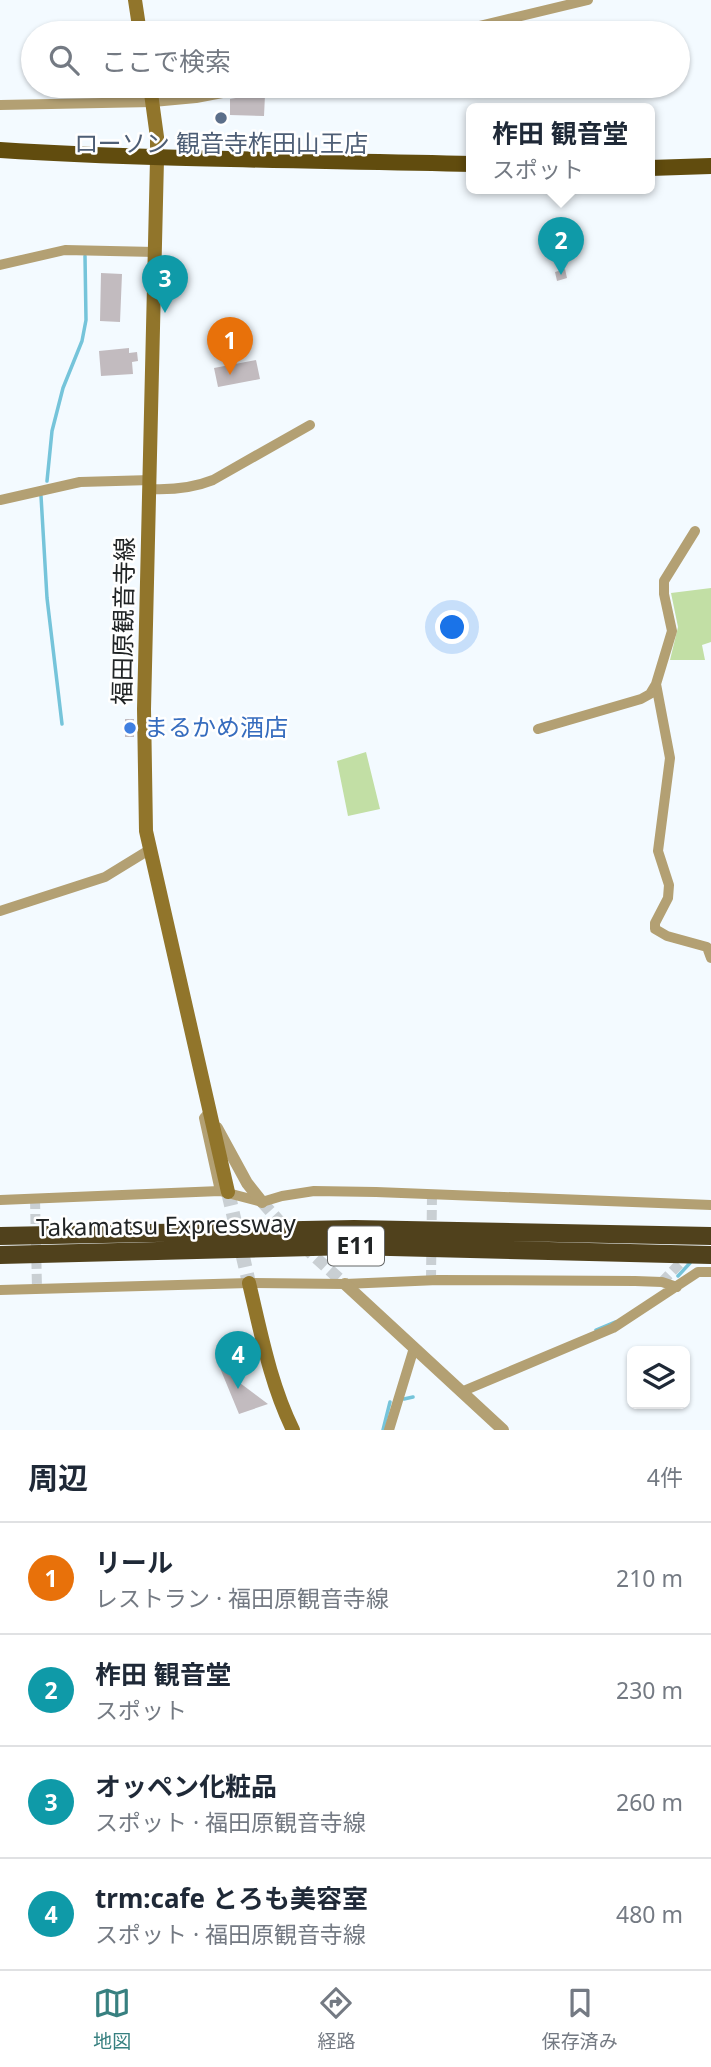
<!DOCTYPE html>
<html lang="ja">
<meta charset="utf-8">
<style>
:root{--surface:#fff;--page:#f2f2f3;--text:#1f2937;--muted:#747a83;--line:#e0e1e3;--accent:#378080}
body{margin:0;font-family:"Noto Sans","Noto Sans JP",sans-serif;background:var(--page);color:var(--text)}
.controls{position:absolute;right:21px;bottom:21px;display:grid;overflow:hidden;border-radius:10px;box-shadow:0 2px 5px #0004}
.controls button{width:63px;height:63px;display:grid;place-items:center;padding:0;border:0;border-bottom:2px solid var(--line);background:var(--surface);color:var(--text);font:35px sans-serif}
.you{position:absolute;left:453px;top:628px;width:24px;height:24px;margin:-18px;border:5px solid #fff;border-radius:50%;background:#1a73e8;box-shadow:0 0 0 10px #1a73e833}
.badge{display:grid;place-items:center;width:46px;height:46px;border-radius:50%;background:var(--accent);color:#fff;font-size:23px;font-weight:700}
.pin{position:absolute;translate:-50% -58px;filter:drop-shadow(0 2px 4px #0008)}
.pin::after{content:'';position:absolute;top:37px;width:24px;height:21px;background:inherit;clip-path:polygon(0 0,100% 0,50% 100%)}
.popup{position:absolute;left:466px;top:103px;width:189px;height:91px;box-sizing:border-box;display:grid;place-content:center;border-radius:10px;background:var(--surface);filter:drop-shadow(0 2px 5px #0005);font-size:23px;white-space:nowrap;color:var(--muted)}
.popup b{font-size:26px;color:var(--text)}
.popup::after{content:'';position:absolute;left:50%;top:100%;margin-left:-14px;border:14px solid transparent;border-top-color:var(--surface)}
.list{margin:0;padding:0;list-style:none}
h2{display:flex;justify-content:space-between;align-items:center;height:91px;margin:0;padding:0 28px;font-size:30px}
h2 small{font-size:23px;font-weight:400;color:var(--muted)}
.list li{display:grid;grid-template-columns:46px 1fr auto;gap:21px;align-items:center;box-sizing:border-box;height:112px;padding:0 28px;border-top:2px solid var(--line)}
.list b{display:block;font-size:26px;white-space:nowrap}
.list p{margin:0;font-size:23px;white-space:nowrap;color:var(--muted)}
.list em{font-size:23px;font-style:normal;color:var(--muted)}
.icon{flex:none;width:38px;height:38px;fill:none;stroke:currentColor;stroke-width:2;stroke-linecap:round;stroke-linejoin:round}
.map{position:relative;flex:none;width:711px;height:1430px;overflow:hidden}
.search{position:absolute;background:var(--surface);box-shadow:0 2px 5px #0004;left:21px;right:21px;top:21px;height:77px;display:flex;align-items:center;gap:18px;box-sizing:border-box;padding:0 24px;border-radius:38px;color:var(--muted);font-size:26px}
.sheet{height:539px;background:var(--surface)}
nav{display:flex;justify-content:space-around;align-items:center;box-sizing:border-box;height:98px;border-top:2px solid var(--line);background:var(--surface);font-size:19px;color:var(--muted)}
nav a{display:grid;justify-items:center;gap:4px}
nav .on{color:var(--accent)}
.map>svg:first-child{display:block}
</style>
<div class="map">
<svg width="711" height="1430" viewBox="0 0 711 1430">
<rect width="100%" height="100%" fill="#f3faff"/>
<!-- green -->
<path fill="#c2dfa5" d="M711 588V642L702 645 705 660H670L678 627 671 593Z
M366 752 380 809 348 816 337 761Z"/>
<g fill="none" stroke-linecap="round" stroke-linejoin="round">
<!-- stream -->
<path stroke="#75c4da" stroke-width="3.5" d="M47 481 52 431 63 388 82 341 86 320 85 256
M41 496 47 598 62 724
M678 1276 690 1263
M596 1330 615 1322
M404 1399 413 1397
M383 1430 390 1402"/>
</g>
<!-- building -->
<path fill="#c2bbbf" d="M253 95H265L264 116 230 115V99Z
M565 269 567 278 557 281 555 272Z
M101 273 122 274 120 322 100 321Z
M129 348V353L137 352 138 361 132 362 133 374 101 376 99 351Z
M256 360 260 379 218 387 214 368Z
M125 719H134V737H125Z
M220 1368 268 1404 239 1414Z"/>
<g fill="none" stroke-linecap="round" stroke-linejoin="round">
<!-- minor-tunnel -->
<path stroke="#c9cfd3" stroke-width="10" stroke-dasharray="10 5" stroke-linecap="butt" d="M35 1199 37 1289
M431 1280 432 1195
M662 1282 689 1254"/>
<!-- tertiary-tunnel -->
<path stroke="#c9cfd3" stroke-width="12" stroke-dasharray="12 6" stroke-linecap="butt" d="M262 1202 290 1233
M303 1246 345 1284"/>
<!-- secondary-tunnel -->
<path stroke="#c9cfd3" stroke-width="14" stroke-dasharray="14 7" stroke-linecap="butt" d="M228 1192 249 1283"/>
<!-- minor -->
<path stroke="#b3a073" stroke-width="10" d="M450 33 588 0
M0 105 153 102 196 98 259 86
M0 265 65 250 155 252
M150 489C172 490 193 488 213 480L310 425
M0 500 80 482 151 480
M695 531 664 581V594L672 631 656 684 670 758 658 851 669 885 668 898 655 923V929L667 936 707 947 711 958
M538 729 641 699 650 694 656 684
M0 911 105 877 149 850
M211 1110 204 1118 220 1191
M0 1200 220 1191 262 1202 282 1196 314 1191 376 1192 711 1205
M0 1290 249 1283 345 1284 438 1280 635 1281 662 1282 677 1287
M461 1392 613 1328 698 1272H711
M389 1430 414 1348"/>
<!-- tertiary -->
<path stroke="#b3a073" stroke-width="12" d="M217 1128 247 1183 262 1202
M345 1284 503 1430"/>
<!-- secondary -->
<path stroke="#91752b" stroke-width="14" d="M135 0 140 33
M150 86 157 137V159L144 709 146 831 228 1192
M249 1283C261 1333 270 1383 293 1430"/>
<!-- trunk -->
<path stroke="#614c0e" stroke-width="16" d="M0 150C157 160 314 160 472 164
M650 168 711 166"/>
<!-- motorway -->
<path stroke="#50411c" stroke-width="18" d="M0 1236 354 1229 711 1236
M0 1255 351 1246 711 1255"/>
</g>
<!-- markers -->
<circle fill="#5c6f8a" stroke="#fff" stroke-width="2.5" cx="221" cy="118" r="7"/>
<circle fill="#3f7fe0" stroke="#fff" stroke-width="2.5" cx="130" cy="728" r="7"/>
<g text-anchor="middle" stroke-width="5" stroke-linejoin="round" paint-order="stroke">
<!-- shield labels -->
<rect fill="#fff" stroke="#646666" stroke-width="2" x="328" y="1226.5" width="56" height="39" rx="5"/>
<g font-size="23" font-weight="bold" fill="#212425">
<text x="356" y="1254">E11</text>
</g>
<!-- service labels -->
<g font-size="24" fill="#4e5e75" stroke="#fff">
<text x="221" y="152">ローソン 観音寺柞田山王店</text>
</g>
<!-- street labels -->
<g font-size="24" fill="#212425" stroke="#fff">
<text transform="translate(124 621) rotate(-89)" y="8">福田原観音寺線</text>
<text transform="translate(166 1226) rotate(-1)" y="8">Takamatsu Expressway</text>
</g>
<!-- shop labels -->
<g font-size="24" fill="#366cbe" stroke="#fff" text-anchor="start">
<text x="144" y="736">まるかめ酒店</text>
</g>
</g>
</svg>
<div class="controls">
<button><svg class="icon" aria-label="layers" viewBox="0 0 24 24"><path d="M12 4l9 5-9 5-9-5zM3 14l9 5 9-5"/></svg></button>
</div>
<div class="you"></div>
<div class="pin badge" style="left:230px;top:375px;background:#e8710a">1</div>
<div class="pin badge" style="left:561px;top:275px;background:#0f9aa8">2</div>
<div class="popup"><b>柞田 観音堂</b>スポット</div>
<div class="pin badge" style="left:165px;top:313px;background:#0f9aa8">3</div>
<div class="pin badge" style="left:238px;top:1389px;background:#0f9aa8">4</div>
<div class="search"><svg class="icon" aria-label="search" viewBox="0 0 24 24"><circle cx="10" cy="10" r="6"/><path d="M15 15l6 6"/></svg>ここで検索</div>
</div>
<section class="sheet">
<h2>周辺<small>4件</small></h2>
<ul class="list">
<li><span class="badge" style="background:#e8710a">1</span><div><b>リール</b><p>レストラン · 福田原観音寺線</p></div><em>210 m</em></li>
<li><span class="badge" style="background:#0f9aa8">2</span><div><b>柞田 観音堂</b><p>スポット</p></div><em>230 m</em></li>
<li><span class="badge" style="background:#0f9aa8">3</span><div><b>オッペン化粧品</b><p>スポット · 福田原観音寺線</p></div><em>260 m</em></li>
<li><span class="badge" style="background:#0f9aa8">4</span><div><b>trm:cafe とろも美容室</b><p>スポット · 福田原観音寺線</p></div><em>480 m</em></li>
</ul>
</section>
<nav>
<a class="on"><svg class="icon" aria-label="map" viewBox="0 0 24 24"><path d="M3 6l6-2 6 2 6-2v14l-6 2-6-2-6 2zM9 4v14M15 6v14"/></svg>地図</a>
<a><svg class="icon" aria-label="directions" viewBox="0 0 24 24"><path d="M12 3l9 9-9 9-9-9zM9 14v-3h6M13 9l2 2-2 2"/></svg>経路</a>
<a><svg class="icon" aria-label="saved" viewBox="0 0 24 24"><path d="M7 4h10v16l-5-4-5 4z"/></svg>保存済み</a>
</nav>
